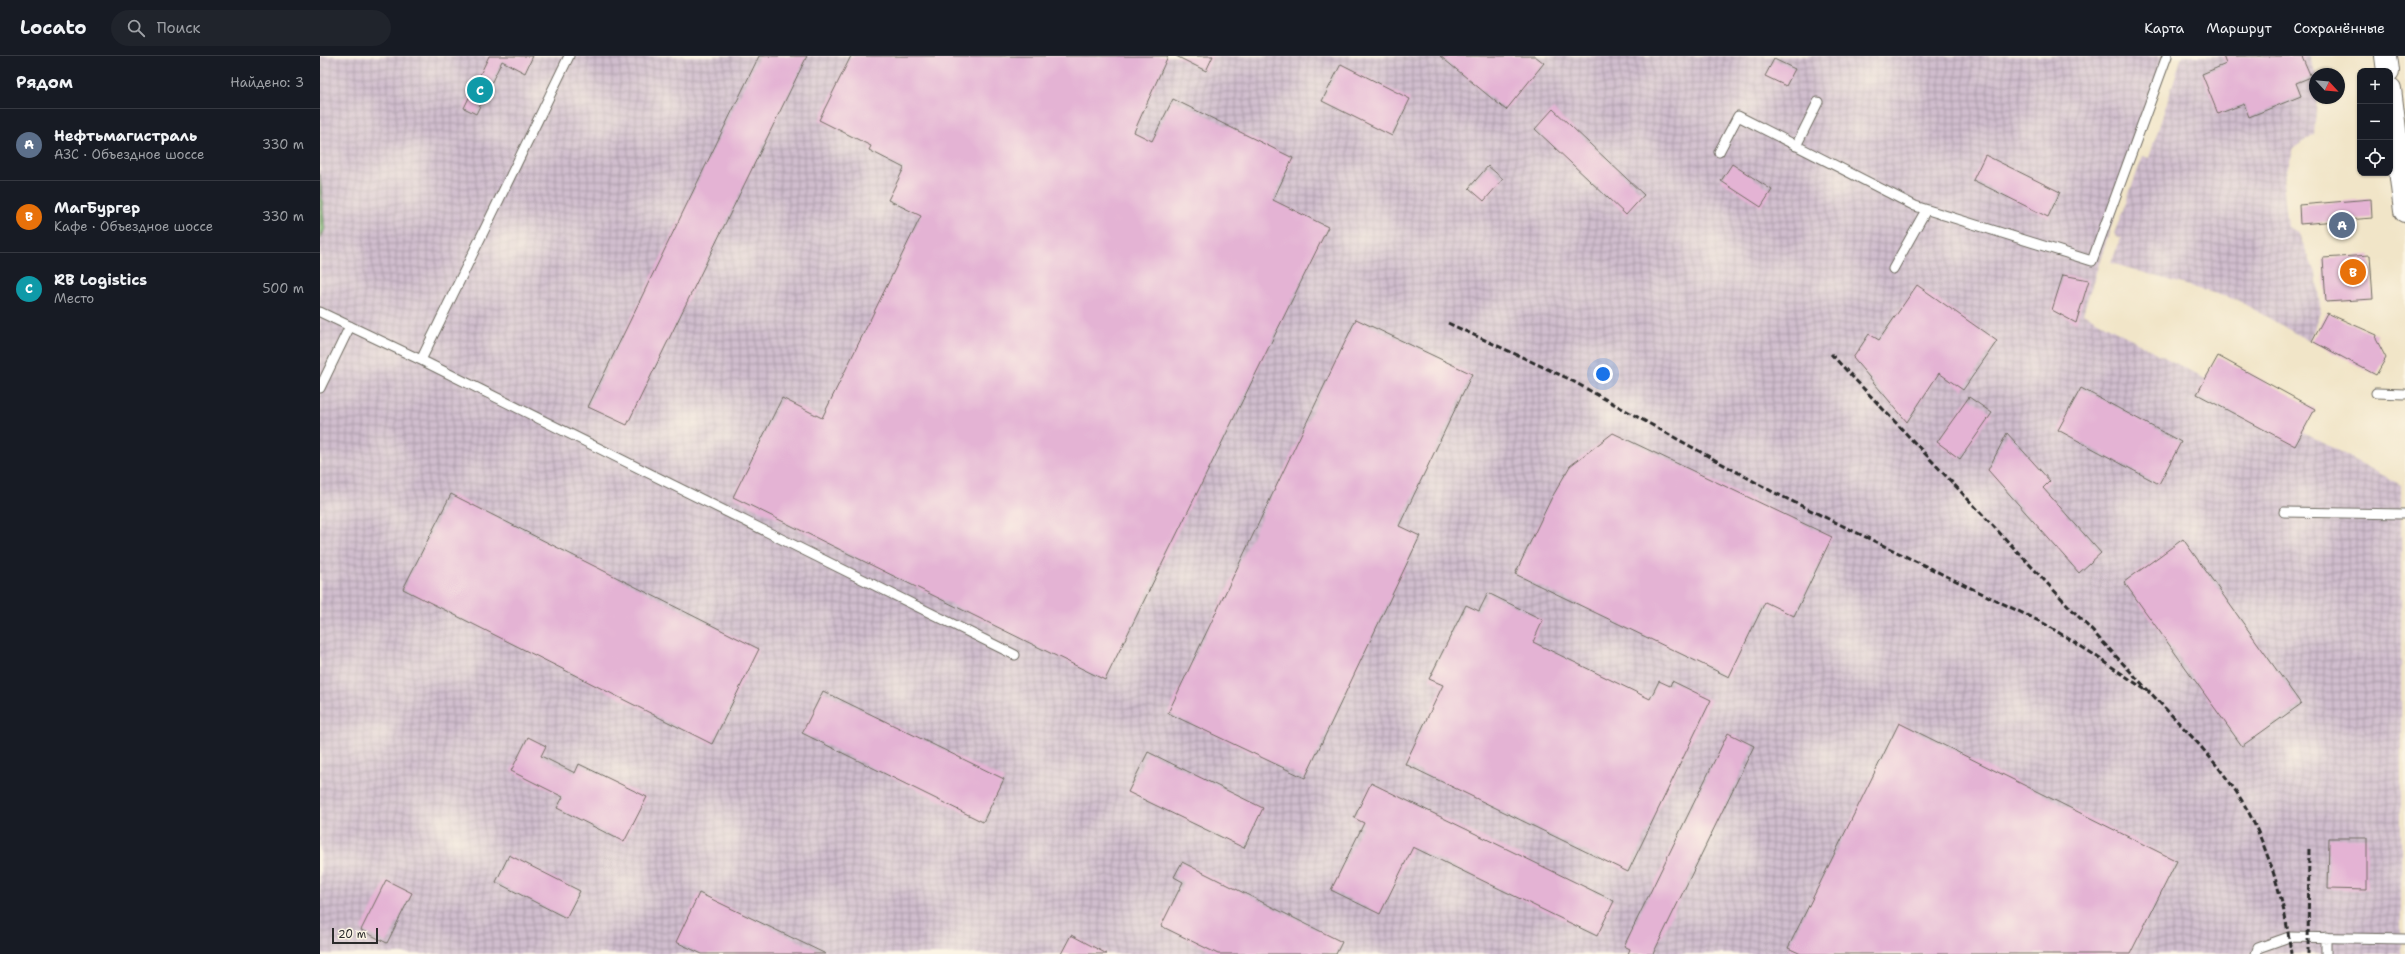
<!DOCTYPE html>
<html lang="ru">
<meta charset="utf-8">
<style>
:root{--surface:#171b24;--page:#20242c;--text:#f1f3f6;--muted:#9ea1a6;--line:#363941;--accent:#8c9099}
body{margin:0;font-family:"Shantell Sans",sans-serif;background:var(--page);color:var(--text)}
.controls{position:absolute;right:12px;top:12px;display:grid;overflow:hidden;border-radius:8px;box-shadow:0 1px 3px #0004}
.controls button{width:36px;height:36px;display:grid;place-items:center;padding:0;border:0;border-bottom:1px solid var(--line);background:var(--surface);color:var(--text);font:20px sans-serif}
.compass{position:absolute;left:1989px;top:12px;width:36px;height:36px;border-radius:50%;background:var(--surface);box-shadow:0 1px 3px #0004;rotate:116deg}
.scale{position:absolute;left:12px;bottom:10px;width:46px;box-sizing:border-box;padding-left:4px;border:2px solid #2b2b2b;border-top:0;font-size:11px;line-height:14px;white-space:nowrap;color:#2b2b2b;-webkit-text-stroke:3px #fcf5e5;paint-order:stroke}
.you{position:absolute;left:1283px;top:318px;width:14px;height:14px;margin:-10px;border:3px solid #fff;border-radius:50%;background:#1a73e8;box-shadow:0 0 0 6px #1a73e833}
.badge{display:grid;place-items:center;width:26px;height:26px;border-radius:50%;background:var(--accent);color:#fff;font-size:13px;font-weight:700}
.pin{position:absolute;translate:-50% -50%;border:2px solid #fff;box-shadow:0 1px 4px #0006}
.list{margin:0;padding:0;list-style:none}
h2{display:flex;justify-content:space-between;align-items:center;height:52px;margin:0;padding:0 16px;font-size:17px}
h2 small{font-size:13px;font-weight:400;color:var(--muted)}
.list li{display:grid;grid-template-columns:26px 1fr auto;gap:12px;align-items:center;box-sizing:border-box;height:72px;padding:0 16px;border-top:1px solid var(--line)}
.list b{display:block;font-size:15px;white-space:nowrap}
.list p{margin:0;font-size:13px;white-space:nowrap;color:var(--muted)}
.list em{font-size:13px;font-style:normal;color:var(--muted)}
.icon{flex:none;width:22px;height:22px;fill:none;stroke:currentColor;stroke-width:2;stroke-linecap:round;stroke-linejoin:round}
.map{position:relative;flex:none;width:2085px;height:898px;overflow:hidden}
header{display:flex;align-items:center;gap:24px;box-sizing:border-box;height:56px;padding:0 20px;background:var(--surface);border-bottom:1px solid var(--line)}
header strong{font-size:19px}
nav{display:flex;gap:22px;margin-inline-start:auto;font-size:14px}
.search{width:280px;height:36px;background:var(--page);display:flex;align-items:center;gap:10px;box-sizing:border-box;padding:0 14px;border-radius:22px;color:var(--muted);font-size:15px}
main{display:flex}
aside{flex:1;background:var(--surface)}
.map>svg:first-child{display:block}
</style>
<header>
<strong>Locato</strong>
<div class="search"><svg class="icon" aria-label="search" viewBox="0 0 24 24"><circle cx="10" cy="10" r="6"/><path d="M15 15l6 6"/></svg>Поиск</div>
<nav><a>Карта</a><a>Маршрут</a><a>Сохранённые</a></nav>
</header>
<main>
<aside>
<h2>Рядом<small>Найдено: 3</small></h2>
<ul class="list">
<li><span class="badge" style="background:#5c6f8a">A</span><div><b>Нефтьмагистраль</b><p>АЗС · Объездное шоссе</p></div><em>330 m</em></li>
<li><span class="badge" style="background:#e8710a">B</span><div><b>МагБургер</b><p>Кафе · Объездное шоссе</p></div><em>330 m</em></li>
<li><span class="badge" style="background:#0f9aa8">C</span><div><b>RB Logistics</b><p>Место</p></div><em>500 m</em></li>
</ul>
</aside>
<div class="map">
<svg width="2085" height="898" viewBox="0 0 2085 898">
<defs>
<pattern id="industrial-grid" width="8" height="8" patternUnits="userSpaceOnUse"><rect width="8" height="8" fill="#d0bdce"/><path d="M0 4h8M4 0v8" fill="none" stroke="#a99aa7"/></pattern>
<pattern id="forest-crowns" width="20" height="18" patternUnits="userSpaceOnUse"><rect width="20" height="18" fill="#79b271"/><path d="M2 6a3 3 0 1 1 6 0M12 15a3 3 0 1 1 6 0" fill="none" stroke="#63915d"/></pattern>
</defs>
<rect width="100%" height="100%" fill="#fcf5e5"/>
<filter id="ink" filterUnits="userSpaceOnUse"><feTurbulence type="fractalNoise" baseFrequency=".025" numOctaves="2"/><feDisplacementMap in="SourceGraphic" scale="8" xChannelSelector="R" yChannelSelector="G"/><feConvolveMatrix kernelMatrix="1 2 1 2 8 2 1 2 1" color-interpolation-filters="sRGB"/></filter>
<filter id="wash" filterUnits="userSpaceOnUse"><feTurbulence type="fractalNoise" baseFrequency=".012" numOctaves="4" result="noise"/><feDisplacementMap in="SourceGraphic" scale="16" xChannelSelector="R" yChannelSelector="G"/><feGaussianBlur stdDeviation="0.9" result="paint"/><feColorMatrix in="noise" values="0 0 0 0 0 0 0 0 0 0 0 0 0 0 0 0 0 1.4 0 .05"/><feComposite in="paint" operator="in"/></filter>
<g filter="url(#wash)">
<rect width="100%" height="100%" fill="#f1e5c8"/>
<!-- industrial -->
<path fill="url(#industrial-grid)" d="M0 0H1846L1763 257 2081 429V898H0V184L5 173 0 118Z
M1862 0H1989L1996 18 1995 42H1997L1994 78 1974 92 1963 127 1968 171 1978 176 1996 218 2001 257 1989 285 1917 244 1791 207 1801 182 1794 178 1823 100 1829 102Z"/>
<!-- forest -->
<path fill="url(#forest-crowns)" stroke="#526e4e" d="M0 118 5 173 0 184Z"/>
<g id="blocks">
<!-- building -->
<path fill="#e4b3d4" d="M169 0H213L205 17 182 5 156 58 144 52Z
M439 0H487L307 369 268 351Z
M531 0H848L814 76 832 85 853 43 973 102 953 144 1008 171 785 624 413 441 462 342 502 362 601 160 568 144 584 112 549 94 551 90 499 64Z
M856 0H893L886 15Z
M1120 0H1215L1224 7 1186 54Z
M1903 0H1982L1991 21 1976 27 1981 40 1929 61 1924 48 1898 58 1882 18 1906 8Z
M1454 3 1475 13 1466 30 1445 20Z
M1021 8 1090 43 1072 80 1002 45Z
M1233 53 1324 139 1306 159 1215 73Z
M1665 99 1740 136 1728 161 1653 124Z
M1412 108 1452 134 1441 151 1401 125Z
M1168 110 1183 123 1164 145 1149 132Z
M2051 143 2052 162 1980 168 1979 149Z
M2050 199 2053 243 2006 246 2003 202Z
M1743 219 1769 224 1756 267 1732 254Z
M1597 229 1677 285 1643 334 1619 317 1587 366 1533 302 1549 278 1559 284Z
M2007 257 2057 279 2056 283 2066 302 2056 319 1992 285Z
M1036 263 1152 318 1079 470 1100 480 985 722 848 657Z
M1898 300 1995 353 1975 390 1877 338Z
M1761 332 1861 386 1839 428 1738 374Z
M1649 341 1672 357 1640 403 1617 386Z
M1293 377 1512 481 1474 560 1445 546 1409 621 1195 518 1231 443 1250 410Z
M1687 377 1730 425 1723 432 1781 497 1759 517 1668 414Z
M131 438 439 593 392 688 83 533Z
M1863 483 1981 648 1922 690 1804 526Z
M1168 537 1223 564 1213 586 1330 643 1339 625 1350 630 1352 625 1391 644 1308 816 1085 708 1123 629 1109 623 1146 549 1159 555Z
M503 635 684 723 663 766 482 677Z
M1579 667 1857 805 1810 898H1481L1468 892Z
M1408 677 1434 690 1333 898H1308L1310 893 1304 890Z
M208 681 226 690 221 700 255 717 259 708 327 741 304 786 237 752 243 741 191 715Z
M828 696 943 752 924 792 808 736Z
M1051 727 1294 845 1277 880 1093 791 1060 858 1011 834 1044 767 1034 762Z
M2009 782H2047V834L2008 833Z
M189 799 260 835 246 862 176 826Z
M862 806 1022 886 1016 898H898L841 870 863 826 854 821Z
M66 824 92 837 67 887 41 874Z
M379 837 506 898H382L356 886Z
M751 879 787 898H741Z"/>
</g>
</g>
<g filter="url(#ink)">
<use href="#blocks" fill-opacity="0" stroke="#706c62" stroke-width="1"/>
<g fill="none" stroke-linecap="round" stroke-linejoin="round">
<!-- lane casing -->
<g stroke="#706c62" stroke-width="11">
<path id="lane" d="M1476 90 1498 46
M1399 96 1418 60 1595 150 1772 205 1847 0
M1573 213 1606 154
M0 256 101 304 695 599
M101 304 249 0
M0 332 30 270
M2056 337 2085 338
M1964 456 2085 458
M1936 898 1938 892 1969 881 2085 883
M2006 898V881"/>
</g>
<!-- primary casing -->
<g stroke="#706c62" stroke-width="24">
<path id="primary" d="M2066 0 2068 15
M2070 33 2085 155"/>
</g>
<!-- lane -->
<use href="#lane" stroke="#fff" stroke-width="9"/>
<!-- primary -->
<use href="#primary" stroke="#fff" stroke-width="22"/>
<!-- rail -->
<path stroke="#2b2b2b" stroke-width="3" stroke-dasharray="6 3" stroke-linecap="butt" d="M1128 267 1247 322 1453 436 1725 568 1773 598 1830 637
M1511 298 1875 684C1896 708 1918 734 1932 763 1952 805 1966 852 1971 898
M1988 898 1989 790"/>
</g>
</g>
</svg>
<div class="controls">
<button>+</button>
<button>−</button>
<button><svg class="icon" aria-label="locate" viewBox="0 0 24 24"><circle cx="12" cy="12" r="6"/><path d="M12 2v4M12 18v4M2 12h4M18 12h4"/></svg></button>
</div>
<svg class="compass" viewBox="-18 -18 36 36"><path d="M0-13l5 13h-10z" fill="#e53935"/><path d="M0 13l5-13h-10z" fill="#9ea1a6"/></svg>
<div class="scale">20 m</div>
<div class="you"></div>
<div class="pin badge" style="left:2022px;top:169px;background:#5c6f8a">A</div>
<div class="pin badge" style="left:2033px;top:216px;background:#e8710a">B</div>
<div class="pin badge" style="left:160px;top:34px;background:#0f9aa8">C</div>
</div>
</main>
